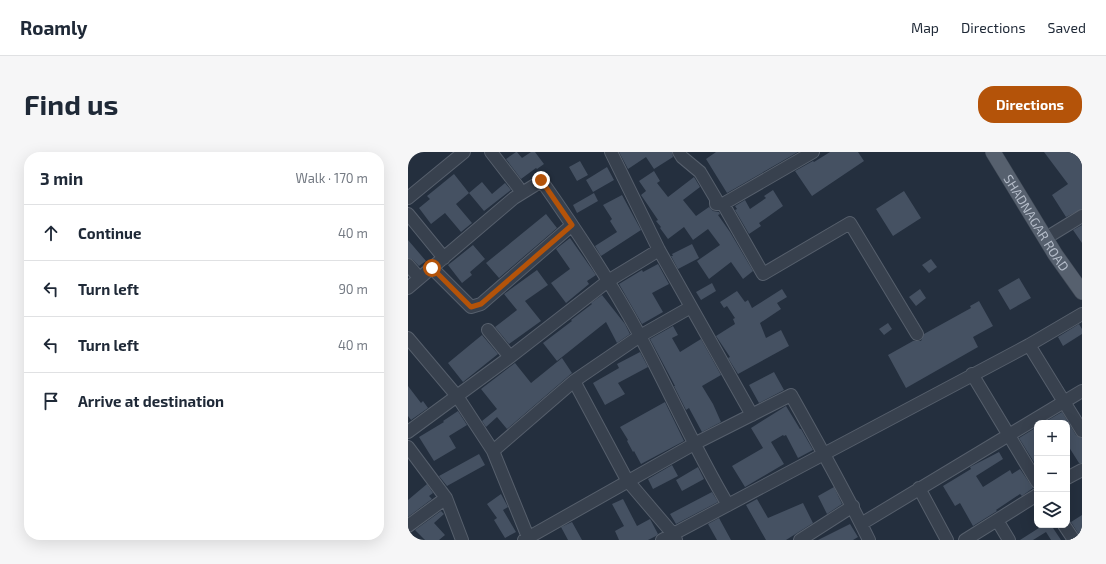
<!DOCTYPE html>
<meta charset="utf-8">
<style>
:root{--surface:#fff;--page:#f6f6f7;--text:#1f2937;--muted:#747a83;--line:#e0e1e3;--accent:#b45309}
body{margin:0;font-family:"Exo 2",sans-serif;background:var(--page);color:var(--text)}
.controls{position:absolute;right:12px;bottom:12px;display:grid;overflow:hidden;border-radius:8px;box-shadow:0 4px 16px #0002}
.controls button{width:36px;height:36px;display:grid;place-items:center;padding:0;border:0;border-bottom:1px solid var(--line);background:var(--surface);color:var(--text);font:20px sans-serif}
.stop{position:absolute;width:12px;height:12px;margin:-9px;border:3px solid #b45309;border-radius:50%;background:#fff}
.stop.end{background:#b45309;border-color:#fff;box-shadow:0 1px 4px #0008}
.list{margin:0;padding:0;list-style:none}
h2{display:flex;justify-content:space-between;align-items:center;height:52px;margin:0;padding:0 16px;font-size:17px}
h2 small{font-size:13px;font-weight:400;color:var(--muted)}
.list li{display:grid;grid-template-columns:26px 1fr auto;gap:12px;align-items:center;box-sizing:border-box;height:56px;padding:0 16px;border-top:1px solid var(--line)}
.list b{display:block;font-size:15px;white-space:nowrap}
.list em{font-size:13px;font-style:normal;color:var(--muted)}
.icon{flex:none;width:22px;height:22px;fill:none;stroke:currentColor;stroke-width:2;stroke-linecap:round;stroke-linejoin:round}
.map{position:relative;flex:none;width:674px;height:388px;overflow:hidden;border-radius:16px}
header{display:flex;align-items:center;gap:24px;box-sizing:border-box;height:56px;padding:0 20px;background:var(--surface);border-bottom:1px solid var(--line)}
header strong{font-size:19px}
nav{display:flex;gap:22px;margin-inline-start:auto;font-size:14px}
.intro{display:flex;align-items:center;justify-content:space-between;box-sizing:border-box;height:96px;padding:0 24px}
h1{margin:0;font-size:28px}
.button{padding:10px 18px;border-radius:16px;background:var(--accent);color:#fff;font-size:14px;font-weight:700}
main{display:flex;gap:24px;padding:0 24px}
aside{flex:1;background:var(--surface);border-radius:16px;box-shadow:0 4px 16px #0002}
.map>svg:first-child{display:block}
</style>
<header>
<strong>Roamly</strong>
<nav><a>Map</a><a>Directions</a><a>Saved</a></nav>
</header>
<div class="intro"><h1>Find us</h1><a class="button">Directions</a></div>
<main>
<aside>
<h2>3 min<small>Walk · 170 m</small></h2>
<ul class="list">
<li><svg class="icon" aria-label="ahead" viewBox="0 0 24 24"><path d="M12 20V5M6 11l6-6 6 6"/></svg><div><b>Continue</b></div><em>40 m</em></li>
<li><svg class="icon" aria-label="left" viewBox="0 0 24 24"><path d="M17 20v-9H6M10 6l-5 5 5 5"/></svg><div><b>Turn left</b></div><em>90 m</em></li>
<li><svg class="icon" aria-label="left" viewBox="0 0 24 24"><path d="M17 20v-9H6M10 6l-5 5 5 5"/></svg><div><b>Turn left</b></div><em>40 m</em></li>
<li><svg class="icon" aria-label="arrive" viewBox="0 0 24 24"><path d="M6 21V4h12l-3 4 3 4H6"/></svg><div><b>Arrive at destination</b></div></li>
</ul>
</aside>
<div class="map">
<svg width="674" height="388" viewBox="0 0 674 388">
<rect width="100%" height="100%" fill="#242f3e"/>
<!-- building -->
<path fill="#455162" d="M108 0H109L114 6 123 0H127L136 12 129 17 128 16 113 27 98 7Z
M211 0H264L265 5 246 17 238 5 220 17Z
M308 0H390L319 41 298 7Z
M422 0H450L456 9 404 44 387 19 405 9 406 10Z
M636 0H674V57L658 65 644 43 660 32Z
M172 9 180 23 169 29 161 15Z
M199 15 206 28 185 40 178 28Z
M246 19 252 29 249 31 260 45 286 25 292 35 275 48 288 64 301 55 305 59 311 60 312 62 310 63 322 80 345 119 335 127 323 110 301 127 289 109 312 93 300 77 285 88 276 75 260 87 252 76 253 75 248 69 250 68 233 43 238 39 231 29Z
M46 22 61 41 48 52 64 71 53 80 37 61 23 72 11 56 22 47 19 44Z
M74 30 84 42 97 31 103 38 76 59 61 41Z
M365 38 375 54 351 71 353 74 341 82 327 58 329 57 327 54 337 48 342 57 358 46 356 44Z
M496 39 513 66 485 84 468 57Z
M186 41 190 49 169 61 165 53Z
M214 43 233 78 193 104 187 94 209 80 202 69 204 67 195 53Z
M138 62 149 76 91 126 78 111Z
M674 73V91L665 78Z
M162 86 188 123 179 129 181 132 158 151 143 131 162 117 148 97Z
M0 88 18 109 11 114 5 108 0 106Z
M284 92 291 106 270 117 263 104H265L264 102Z
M65 93 77 107 62 120 64 123 54 131 40 113Z
M523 107 529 115 521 121 514 113Z
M250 112 261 132 244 141 255 160 234 172 211 132 234 118 235 120Z
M129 118 140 133 117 149 133 169 101 192 87 175 109 158 96 142Z
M611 126 623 146 602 158 590 138Z
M304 131 308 139 293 148 288 140Z
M374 137 379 145 369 151 373 157 352 171 358 186 373 178 381 194 330 222 320 206 322 205 308 184 327 172 325 167 327 166 319 154 316 156 312 150 329 139 337 150 340 148 344 156Z
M512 137 518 146 508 154 501 145Z
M194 143 217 172 222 182 209 191 198 170 149 209 135 191 164 169 163 168 184 152 183 151Z
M571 149 585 174 565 185 570 195 498 236 480 203 505 189H513L516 182 563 156 562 154Z
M480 171 484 177 476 183 471 177Z
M671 172 674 177V182L655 194 650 185Z
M265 174 270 183 264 186 272 200 293 187 313 223 294 234 305 252 313 270 294 280 281 256 278 258 266 234H267L242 187Z
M74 183 90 202 55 230 40 211Z
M232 200 240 215 210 231 217 242 197 253 185 231 211 216 209 212Z
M154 206 164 221 99 277 89 265 78 275 74 269 89 257 73 237 107 211 123 231Z
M366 220 376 238 351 251 341 233Z
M0 234 13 251 15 249 20 256 3 268 0 264Z
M257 250 276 289 233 312 226 299 225 300 219 289 220 288 212 275Z
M378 254 392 277H393L405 298 390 306 378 283 376 284 375 283 363 290 376 312 337 335 324 314 355 296 343 276Z
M50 259 59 273 41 284 48 296 26 309 11 285 36 270 35 269Z
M654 260 668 283 674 286V311H671L659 292V271H635Z
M629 275V315L611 286Z
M591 300 595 307 568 324 575 335 602 318 604 322 612 317 625 336 614 344 612 342 588 358 589 359 565 374 552 351 547 354 535 334 563 317 562 315Z
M71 302 77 313 39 334 31 324Z
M264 313 270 324 245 337 240 327Z
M290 315 296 327 274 339 268 328Z
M19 332 25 341 21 344 24 347 0 365V348Z
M426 335 434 352 419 362 410 344Z
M304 340 310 350 268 372 262 362Z
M93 342 100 355 95 358 108 380 97 386 86 368 89 366 79 352Z
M215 347 229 374 242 367 250 382 248 384 240 388H211L207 379 216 374 204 352Z
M349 347 360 366 395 351 405 371 378 388H358L338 353Z
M33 359 36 362 26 371 37 383 31 388H17L7 378Z
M674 363V388H673L672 384 663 370Z
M311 366 323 388H309L300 372Z
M164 370 174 388H160L153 375Z
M442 372 450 385 445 388H410Z
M633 373H649L645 376 653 388H643L638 380 625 388H612L634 374Z"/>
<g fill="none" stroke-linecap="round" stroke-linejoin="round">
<!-- minor casing -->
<g stroke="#565f6c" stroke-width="14">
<path id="minor" d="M83 0 110 35
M203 0 251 98 344 263
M271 0 274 5 292 20 308 47V52H315L405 0
M133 28C169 79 203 130 232 184 262 240 287 298 320 353
M0 46 56 0
M315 52 355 122 442 71 509 182
M0 62 36 106
M638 86 674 64
M0 113 7 121
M24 116 63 155 73 152 164 73
M0 136 106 46 127 33
M80 178 102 205
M0 186 49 244 85 299 120 385
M621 193 674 279
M564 222 629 330
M0 280 102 205 200 129 251 98
M0 295 38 346 54 388
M85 299 166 229
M659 326 674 318
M511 336 539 388
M589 368 601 388
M453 372 674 239
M656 373 666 388
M0 374 38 346
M116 388 286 292 383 243C410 291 437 339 461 388
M254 388 621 193 674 162
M268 388 265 382 219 328 166 229 232 184 283 155
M392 388 445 354
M557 388 629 343"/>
</g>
<!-- major casing -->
<g stroke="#414a57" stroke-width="16">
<g id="major">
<path id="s1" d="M585 0 647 102 674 140"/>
</g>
</g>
<!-- minor -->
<use href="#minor" stroke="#38414e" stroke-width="12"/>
<!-- major -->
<use href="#major" stroke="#56606e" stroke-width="15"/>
</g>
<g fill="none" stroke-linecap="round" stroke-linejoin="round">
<!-- route -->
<path stroke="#b45309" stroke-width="5" d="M24 116 63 155 73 152 164 73 133 28"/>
</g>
<g text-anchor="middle" stroke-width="3" stroke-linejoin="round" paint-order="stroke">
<!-- street labels -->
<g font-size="13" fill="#b4bcc9" stroke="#1d2633">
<text dy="5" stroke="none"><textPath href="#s1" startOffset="83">SHADNAGAR ROAD</textPath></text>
</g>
</g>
</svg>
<div class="controls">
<button>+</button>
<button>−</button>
<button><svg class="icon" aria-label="layers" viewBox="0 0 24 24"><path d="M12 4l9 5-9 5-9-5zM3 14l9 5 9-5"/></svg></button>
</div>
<div class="stop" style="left:24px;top:116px"></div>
<div class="stop end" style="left:133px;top:28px"></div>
</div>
</main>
